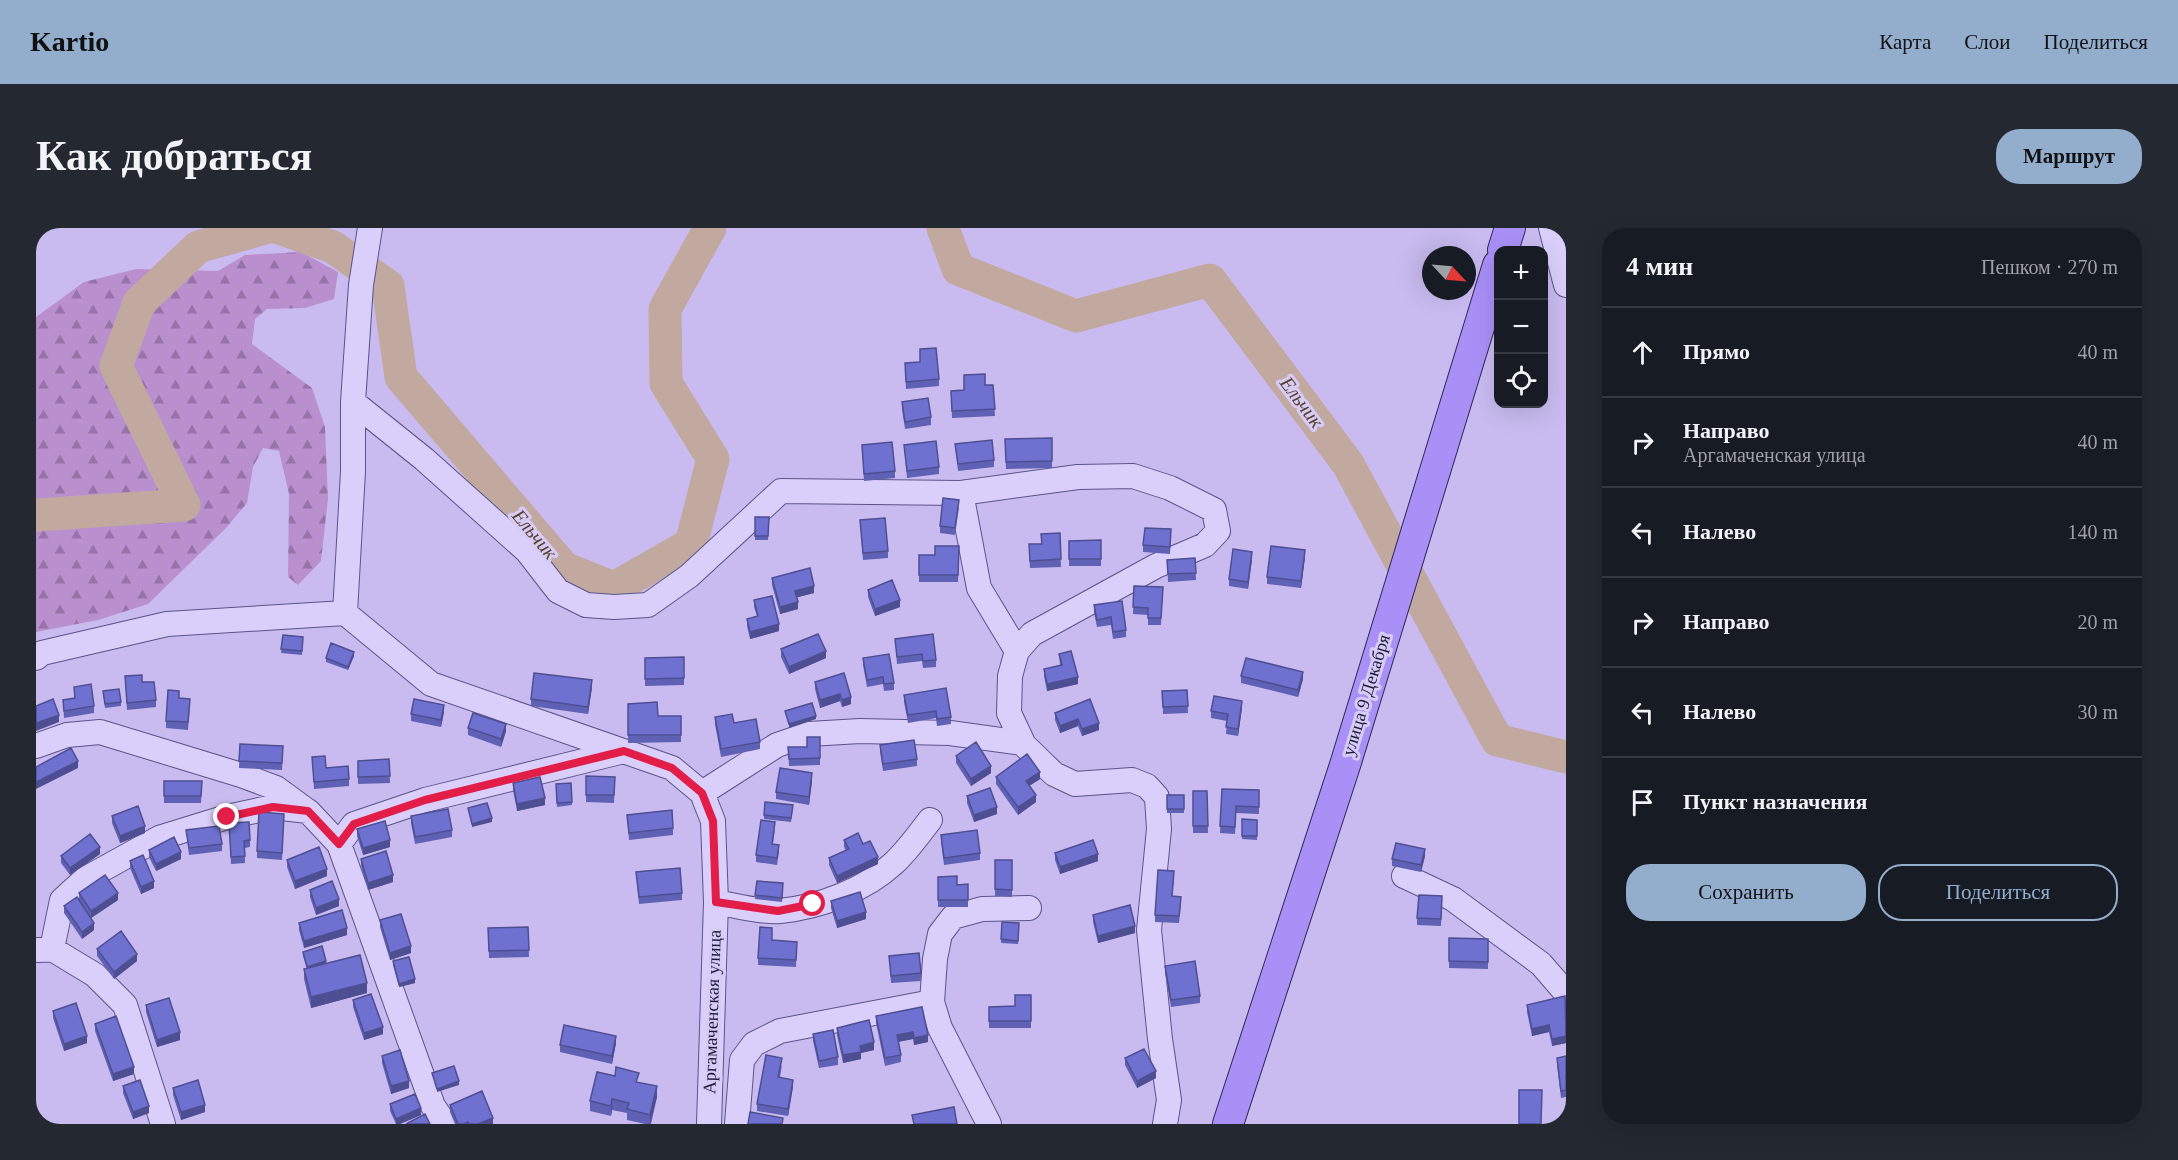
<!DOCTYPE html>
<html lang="ru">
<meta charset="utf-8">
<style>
:root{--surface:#171b24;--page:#242831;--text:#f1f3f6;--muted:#9ea1a6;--line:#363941;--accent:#93adcd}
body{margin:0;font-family:"Times New Roman",serif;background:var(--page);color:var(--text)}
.controls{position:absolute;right:18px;top:18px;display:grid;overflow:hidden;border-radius:12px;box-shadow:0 6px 24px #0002}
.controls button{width:54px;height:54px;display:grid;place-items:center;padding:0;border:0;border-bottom:2px solid var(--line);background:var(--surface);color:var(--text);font:30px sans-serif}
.compass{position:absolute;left:1386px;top:18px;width:54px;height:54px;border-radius:50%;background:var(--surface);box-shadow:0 6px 24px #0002;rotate:116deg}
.stop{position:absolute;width:18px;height:18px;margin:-14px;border:4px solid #e11d48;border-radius:50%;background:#fff}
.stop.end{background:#e11d48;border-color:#fff;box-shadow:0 2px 6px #0008}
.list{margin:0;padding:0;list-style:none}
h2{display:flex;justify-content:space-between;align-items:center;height:78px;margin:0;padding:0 24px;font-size:26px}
h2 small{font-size:20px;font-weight:400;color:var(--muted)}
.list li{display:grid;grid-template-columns:39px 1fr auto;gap:18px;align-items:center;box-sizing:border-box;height:90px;padding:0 24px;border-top:2px solid var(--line)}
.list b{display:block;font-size:22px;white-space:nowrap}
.list p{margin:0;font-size:20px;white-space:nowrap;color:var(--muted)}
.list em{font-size:20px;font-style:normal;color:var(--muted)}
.actions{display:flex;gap:12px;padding:18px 24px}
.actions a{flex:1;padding:14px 0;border:2px solid var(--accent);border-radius:24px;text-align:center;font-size:21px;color:var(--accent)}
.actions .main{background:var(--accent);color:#111}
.icon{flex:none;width:33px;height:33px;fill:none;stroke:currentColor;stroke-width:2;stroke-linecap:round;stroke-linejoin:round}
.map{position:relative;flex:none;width:1530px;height:896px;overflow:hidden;border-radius:24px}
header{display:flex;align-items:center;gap:36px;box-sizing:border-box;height:84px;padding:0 30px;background:var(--accent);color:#111}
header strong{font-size:28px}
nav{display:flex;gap:33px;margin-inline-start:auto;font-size:21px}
.intro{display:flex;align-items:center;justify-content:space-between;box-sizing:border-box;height:144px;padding:0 36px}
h1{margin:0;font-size:42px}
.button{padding:15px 27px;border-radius:24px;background:var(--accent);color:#111;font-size:21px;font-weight:700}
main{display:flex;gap:36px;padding:0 36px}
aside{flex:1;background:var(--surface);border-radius:24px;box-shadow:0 6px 24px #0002}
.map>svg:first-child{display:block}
</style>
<header>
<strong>Kartio</strong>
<nav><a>Карта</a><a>Слои</a><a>Поделиться</a></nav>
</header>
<div class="intro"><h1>Как добраться</h1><a class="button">Маршрут</a></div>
<main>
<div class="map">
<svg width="1530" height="896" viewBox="0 0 1530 896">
<defs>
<pattern id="forest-firs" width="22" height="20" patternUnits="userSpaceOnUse" patternTransform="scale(1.5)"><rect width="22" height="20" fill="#ba8fce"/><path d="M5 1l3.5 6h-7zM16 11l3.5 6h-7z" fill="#9674a8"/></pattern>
</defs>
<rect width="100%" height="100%" fill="#c9bbf0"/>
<!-- forest -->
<path fill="url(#forest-firs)" d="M265 24 302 44 298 71 269 80 231 81 219 91 216 116 276 160 289 199 292 271 285 333 262 357 252 349 253 266 243 223 227 220 217 239 211 275 190 300 112 376 62 392 0 404V89L48 54 100 41 182 43 209 27Z"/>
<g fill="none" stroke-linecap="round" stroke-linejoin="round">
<!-- river -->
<path stroke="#c1a9a0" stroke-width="33" d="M243 0 297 19 352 58 365 149 528 340 578 360 655 316 677 231 630 155 629 81 674 0
M907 0 922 41 1040 88 1174 52 1312 236 1461 512 1530 529
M0 287 148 277 80 138 103 75 162 19 229 0"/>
<!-- minor casing -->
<g stroke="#595488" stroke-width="26">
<path id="minor" d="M334 0 325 57 317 174V243L309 385 395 456 636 540 666 565 677 593 680 674 673 896
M1515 0 1530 57
M317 174 388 231 491 323 522 363 550 377 578 379 612 377 653 348 745 263 925 265 1042 249 1097 248 1134 260 1178 282 1182 303 1169 317 1120 338 996 406 981 423 974 448 973 485 988 517 1018 546 1039 556 1096 552 1111 558 1121 569 1123 601 1113 702 1124 811 1133 872 1129 896
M925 265 943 360 981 423
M0 430 6 425 131 396 309 385
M0 518 31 507 64 504 205 547 240 560 270 582
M666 565 741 517 773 506 824 503 914 505 987 515
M303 616 318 596 389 572 588 523
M1368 648 1417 671 1505 736 1530 765
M680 674C698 677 727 685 744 683 784 679 829 662 858 635 872 622 883 606 894 592
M16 721 26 672 49 651 123 610 191 589 237 579 272 583 303 616 397 878 409 896
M2 722 16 721 59 747 89 777 127 896
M701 896 706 832 718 816 744 803 896 774
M953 896 904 800 896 774 899 731 904 706 917 689 946 681 993 680"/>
</g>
<!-- major casing -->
<g stroke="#2b2955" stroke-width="32">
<path id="major" d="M1467 22 1474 0
M1192 896 1310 534 1462 37"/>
</g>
<!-- minor -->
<use href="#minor" stroke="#dacffb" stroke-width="24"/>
<!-- major -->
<use href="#major" stroke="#a990f7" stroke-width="30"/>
</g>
<!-- wall -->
<path fill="#5f61b4" d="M884 121 903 151V158L870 161 869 135 884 134Z
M949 157H957L959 188 916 190 915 163 928 162Z
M866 174 895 189V197L869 201 866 181Z
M1016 210V240L970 241 969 211Z
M919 216 958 232V239L922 243Z
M826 217 859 243V250L828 253Z
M868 217 903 239V246L871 250Z
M923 279 919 307 904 305V298Z
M719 289H733L732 312H719Z
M824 292 852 323V330L827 332Z
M1024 305 1025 339 994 340 993 323Z
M1135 308 1134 326 1107 324V317Z
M1065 312V338H1033V313Z
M923 318 922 354H883V327H899Z
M1269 329 1265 360 1231 356V349Z
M1159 330 1160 352 1132 354 1131 332Z
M1216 331 1212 361 1193 358V351Z
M736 350 778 365 761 369 762 381 744 386 736 357Z
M1098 358 1127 359 1125 397H1112V387L1097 386Z
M832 362 864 379 839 388 832 369Z
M718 372 743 403 714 411 711 398V391L721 388 718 379Z
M1058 377 1090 402V409L1077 411 1075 397 1061 399 1058 385Z
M247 407 267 409 266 427 245 425Z
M859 411 900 432V439L887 440 886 433 861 436Z
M745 421 790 430 753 446 745 429Z
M1023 426 1042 456 1011 463 1008 448V441L1024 437Z
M318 428 312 442 290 434V430Z
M609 430 648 450V457L609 458Z
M827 430 858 455V462L848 463 847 456 831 459 827 437Z
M808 445 815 476 806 479 804 473 784 480 779 461V454Z
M89 448 106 454 120 472V479L91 482Z
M1205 448 1267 451 1262 469 1205 455Z
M38 459 58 478V485L28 490 27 472 38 470Z
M556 459 552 486 495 478V471Z
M1151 462 1152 485 1127 486 1126 463Z
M67 463 85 474V478L69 480Z
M868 467 915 489V496L901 498 900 490 872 495 868 474Z
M143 470 154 478 152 502 130 500V493Z
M1054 471 1063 502 1046 508 1042 498 1024 505 1019 492V485Z
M592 476 622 488H645V514L592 515Z
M1206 480 1202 508 1190 506 1191 493 1175 490V483Z
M408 484 405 499 375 493V486Z
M679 489 698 495 724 514V521L685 529 679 496Z
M432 500 470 503 465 519 432 507Z
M784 509V537L753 538 752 519H771Z
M204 516 247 518 246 542 203 540Z
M844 517 881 531V538L847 543 844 524Z
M920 528 955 545 935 558 920 535Z
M276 529 290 540 313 551V558L278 561Z
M353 531 354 555 322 556V533Z
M550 548 579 549 578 575 550 574Z
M960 549 1004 551 993 558 1000 574 982 587 960 556Z
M128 553H166L165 575H128Z
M776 553 773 577 740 571V564Z
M477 555 509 577 481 583 477 562Z
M535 555 536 577 521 579 520 556Z
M1186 561 1223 562V586L1200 585 1199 606 1184 605Z
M1157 563H1171L1172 605H1157Z
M1131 567H1148V585H1131Z
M931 568 961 586 938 594 931 575Z
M757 580 755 594 728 591V587Z
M248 586 246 632 221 630V623Z
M591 587 637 600V607L593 612Z
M76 588 109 605 84 615 76 595Z
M375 588 416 602V609L379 616 375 595Z
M1206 591 1221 592V612L1206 611Z
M193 595 214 612V619L209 620V635L195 636Z
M321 601 354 619 327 627 321 608Z
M739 601 737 616 743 624 741 637 720 634V627Z
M150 602 186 616V623L153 627Z
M905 607 944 625V632L908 637 905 614Z
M808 612 827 616 842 636 801 655 793 637V630L810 623 808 619Z
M113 622 145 631 120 643 113 629Z
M1019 625 1062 633 1024 646 1019 632Z
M64 626 34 647 25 635V628Z
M1389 628 1385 644 1356 638V631Z
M325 631 357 654 332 662 325 638Z
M251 632 291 648 259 661 251 639Z
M959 632H976V669L959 668Z
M94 633 118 660 105 666 94 640Z
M600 644 646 665V672L603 676Z
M902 649 921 657 932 656V679H902Z
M1138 650 1136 668 1145 676 1143 695 1119 694V687Z
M721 653 747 655 746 674 719 671Z
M274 662 303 678 280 687 274 669Z
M43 665 82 672 55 690 43 672Z
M795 673 830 691 801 700 795 680Z
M1406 675 1405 698 1381 697V690Z
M28 678 58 702 46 711 28 685Z
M1057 687 1099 705 1062 715 1057 694Z
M344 692 375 725 354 732 344 699Z
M966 694 983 695 982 716 965 715Z
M263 695 311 707 268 720 263 702Z
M492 699 493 729 453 730 452 700Z
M1413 710 1452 711V741L1413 740Z
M761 714 760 739 722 737V730Z
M61 721 101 733 78 751 61 728Z
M267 724 290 735 331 765 275 780 268 751V741L271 740 267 728Z
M853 728 885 745V753L855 755Z
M357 733 379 755 363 759 357 737Z
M1129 738 1164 768V775L1135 779 1129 745Z
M995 767V800H953V779L979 778Z
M1530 771V815L1516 818 1513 804 1496 808 1491 784V777Z
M317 772 347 806 328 812 317 779Z
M110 777 144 812 121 819 110 784Z
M886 779 892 814 878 817 877 811 862 814 865 827V834L849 838 840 795V788Z
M17 783 51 815 28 823 17 790Z
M59 796 98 846 77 853 59 803Z
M801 800 838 822 825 825V831L807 835 801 807Z
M777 806 802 829V837L783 840 777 813Z
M580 815 576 836 524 824V817Z
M346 828 373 860 355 866 346 835Z
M1530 828V869L1525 870 1521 837V830Z
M1089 830 1120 850 1101 860 1089 837Z
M746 837 744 849 757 859 752 888 721 883V876Z
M603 854 621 869 615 896H609L591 892V885L576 882 575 888 554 883V873Z
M87 858 113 885 97 891 87 865Z
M137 860 169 884 145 892 137 867Z
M354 876 385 887 364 896H360L354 883Z
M414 877 457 896H419L414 884Z"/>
<!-- shaded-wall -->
<path fill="#4e4f92" d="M1269 322V329L1265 360V353Z
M1216 324V331L1212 361V354Z
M778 358V365L759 370V363Z
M864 372V379L839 388V381Z
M762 374V381L744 386V379Z
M743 396V403L714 411V404Z
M790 423V430L753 446V439Z
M318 424V428L312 442V439Z
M1267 444V451L1262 469V462Z
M1042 449V456L1011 463V456Z
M556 452V459L552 486V479Z
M804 466V473L784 480V472Z
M815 469V476L806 479V472Z
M1206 473V480L1202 508V501Z
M408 477V484L405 499V492Z
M23 487V494L0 503V495Z
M780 488V491L753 500V496Z
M1042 491V498L1024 505V498Z
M1063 495V502L1046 508V501Z
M470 496V503L465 519V511Z
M42 533V540L0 561V554Z
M955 538V545L935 558V551Z
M1004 544V551L990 560V553Z
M776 545V553L773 577V569Z
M1000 567V574L982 587V579Z
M509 570V577L481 583V576Z
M961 579V586L938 594V587Z
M456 590V594L436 599V596Z
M109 598V605L84 615V608Z
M354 612V619L327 627V620Z
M64 619V626L34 647V640Z
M1389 621V628L1385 644V637Z
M145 624V631L120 643V636Z
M1062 626V633L1024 646V639Z
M842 629V636L801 655V648Z
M291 641V648L259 661V653Z
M357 647V654L332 662V655Z
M118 653V660L105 666V659Z
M82 665V672L55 690V683Z
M303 671V678L280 687V680Z
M830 684V691L801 700V693Z
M58 695V702L46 711V704Z
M1099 698V705L1062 715V708Z
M311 700V707L268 720V713Z
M375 718V725L354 732V725Z
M101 726V733L78 751V744Z
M290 733V736L271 742V739Z
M379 751V755L363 759V756Z
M331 755V765L275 780V769Z
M1513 797V804L1496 808V801Z
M347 799V806L328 812V805Z
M144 804V812L121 819V812Z
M877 804V811L861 814V807Z
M892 807V814L878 817V810Z
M51 808V815L28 823V816Z
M580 808V815L576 836V828Z
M1530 808V815L1516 818V811Z
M838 814V822L825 825V831L807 835V827L824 818Z
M98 839V846L77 853V846Z
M1120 843V850L1101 860V853Z
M757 852V859L752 888V881Z
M373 853V860L355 866V858Z
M423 853V857L401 864V861Z
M621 858V869L614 896V887Z
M576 871V882L575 888V878Z
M169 877V884L145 892V884Z
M113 878V885L97 891V884Z
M385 880V887L364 896H360V891Z
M457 890V896H442Z"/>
<!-- building -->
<path fill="#6f71d1" stroke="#4e4f92" stroke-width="1.5" d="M900 120 903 151 870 154 869 135 884 134V121Z
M949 146V157H957L959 181 916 183 915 163 928 162V147Z
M892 170 895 189 869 194 866 174Z
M1016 210V233L970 234 969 211Z
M956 212 958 232 922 236 919 216Z
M900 213 903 239 871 243 868 217Z
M856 214 859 243 828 246 826 217Z
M907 270 923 272 919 300 904 298Z
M719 289H733L732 308H719Z
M849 290 852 323 827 325 824 292Z
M1109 300 1135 301 1134 319 1107 317Z
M1024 305 1025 331 994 333 993 316H1006L1005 306Z
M1065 312V331H1033V313Z
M899 318H923L922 347H883V327H899Z
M1235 318 1269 322 1265 353 1231 349Z
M1197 321 1216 324 1212 354 1193 351Z
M1159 330 1160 345 1132 346 1131 332Z
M774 340 778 358 759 363 762 374 744 379 736 350Z
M856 352 864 372 839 381 832 362Z
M1098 358 1127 359 1125 390H1112V380L1097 379Z
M736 368 743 396 714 404 711 391 722 388 718 372Z
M1086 373 1090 402 1077 404 1075 389 1061 392 1058 377Z
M782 406 790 423 753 439 745 421Z
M897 406 900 432 887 433 886 426 861 429 859 411Z
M247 407 267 409 266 423 245 421Z
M295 415 318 424 312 439 290 430Z
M1035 423 1042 449 1011 456 1008 441 1026 437 1023 426Z
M853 426 858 455 848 456 847 449 831 452 827 430Z
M648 429V450L609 451V430Z
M1210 430 1267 444 1262 462 1205 448Z
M498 445 556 452 552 479 495 471Z
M808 445 815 469 806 472 804 466 784 472 779 454Z
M106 447V454H118L120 472 91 475 89 448Z
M55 456 58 478 28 483 27 472 39 470 38 459Z
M910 460 915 489 901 491 900 483 872 487 868 467Z
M83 461 85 474 69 476 67 463Z
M132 462 143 463V470L154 471 152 494 130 493Z
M1151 462 1152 478 1127 479 1126 463Z
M1178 468 1206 473 1202 501 1190 499 1192 486 1175 483Z
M17 471 23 487 0 495V478Z
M378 471 408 477 405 492 375 486Z
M1054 471 1063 495 1046 501 1042 491 1024 498 1019 485Z
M621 474 622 488H645V507H592V476Z
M776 475 780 488 753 496 749 483Z
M437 485 470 496 465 511 432 500Z
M696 486 698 495 720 491 724 514 685 521 679 489Z
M771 509H784V530L753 531 752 519H771Z
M878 512 881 531 847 536 844 517Z
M940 514 955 538 935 551 920 528Z
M204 516 247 518 246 535 203 533Z
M35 520 42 533 0 554V539Z
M991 526 1004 544 990 553 1000 567 982 579 960 549Z
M289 528 290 540 312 538 313 551 278 554 276 529Z
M353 531 354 548 322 549V533Z
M744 540 776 545 773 569 740 564Z
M550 548 579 549 578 567H550Z
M504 549 509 570 481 576 477 555Z
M128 553H166L165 568H128Z
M535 555 536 574 521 575 520 556Z
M954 560 961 579 938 587 931 568Z
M1186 561 1223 562V579L1200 578 1199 599 1184 598Z
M1157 563H1171L1172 598H1157Z
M1131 567H1148V581H1131Z
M729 574 757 577 755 590 728 587Z
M451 575 456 590 436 596 432 580Z
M102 578 109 598 84 608 76 588Z
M412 581 416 602 379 609 375 588Z
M636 582 637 600 593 605 591 587Z
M223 584 248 586 246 625 221 623Z
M1206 591 1221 592V608H1206Z
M725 592 739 594 736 616 743 617 741 630 720 627Z
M349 593 354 612 327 620 321 601Z
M213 594 214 612 208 613 209 628 195 629 193 595Z
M183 598 186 616 153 620 150 602Z
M941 602 944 625 908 630 905 607Z
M822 605 827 616 834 613 842 629 801 648 793 630 813 621 808 612Z
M54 606 64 619 34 640 25 628Z
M138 609 145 624 120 636 113 622Z
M1057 612 1062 626 1024 639 1019 625Z
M1360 615 1389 621 1385 637 1356 631Z
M283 619 291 641 259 653 251 632Z
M350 623 357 647 332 655 325 631Z
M107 627 118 653 105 659 94 633Z
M959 632H976V662L959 661Z
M644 640 646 665 603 669 600 644Z
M1122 642 1138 643 1136 668 1145 669 1143 688 1119 687Z
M69 647 82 665 55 683 43 665Z
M921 648V657L932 656V672H902V649Z
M296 653 303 671 280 680 274 662Z
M721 653 747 655 746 670 719 667Z
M824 664 830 684 801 693 795 673Z
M1383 667 1406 668 1405 691 1381 690Z
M41 669 58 695 46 704 28 678Z
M1094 677 1099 698 1062 708 1057 687Z
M306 682 311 700 268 713 263 695Z
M365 686 375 718 354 725 344 692Z
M966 694 983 695 982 713 965 711Z
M492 699 493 722 453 723 452 700Z
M724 699 736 700V712L761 714 760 732 722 730Z
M85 703 101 726 78 744 61 721Z
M1413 710 1452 711V734L1413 733Z
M286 718 290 733 271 739 267 724Z
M883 725 885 745 855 748 853 728Z
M324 727 331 755 275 769 268 741Z
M373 729 379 751 363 756 357 733Z
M1159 733 1164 768 1135 772 1129 738Z
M335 766 347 799 328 805 317 772Z
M979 767H995V793H953V779L979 778Z
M1529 768 1530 808 1516 811 1513 797 1496 801 1491 777Z
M133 770 144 804 121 812 110 777Z
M40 775 51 808 28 816 17 783Z
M886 779 892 807 878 810 877 804 861 807 865 827 849 830 840 788Z
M80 788 98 839 77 846 59 796Z
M833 792 838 814 824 818 825 824 807 827 801 800Z
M528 797 580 808 576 828 524 817Z
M797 802 802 829 783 833 777 806Z
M1108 821 1120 843 1101 853 1089 830Z
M364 822 373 853 355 858 346 828Z
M730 827 746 830 742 849 757 852 752 881 721 876Z
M1530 828V862L1525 863 1521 830Z
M418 838 423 853 401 861 396 845Z
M580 839 603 845 600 854 621 858 614 887 591 881 593 875 576 871 575 878 554 873 561 844 579 848Z
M104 852 113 878 97 884 87 858Z
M162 852 169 877 145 884 137 860Z
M1483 862H1506L1505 896H1483Z
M446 863 457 890 442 896H433L432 894 428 896H422L414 877Z
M379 866 385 880 360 891 354 876Z
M918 879 921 896H878L876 887Z
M714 884 747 890 746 896H712Z
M389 886 394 896H370Z"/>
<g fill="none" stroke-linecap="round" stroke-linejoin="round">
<!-- route -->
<path stroke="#e11d48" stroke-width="8" d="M191 589 237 579 272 583 303 616 318 596 389 572 588 523 636 540 666 565 677 593 680 674 742 683 777 676"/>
</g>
<g text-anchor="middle" stroke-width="6" stroke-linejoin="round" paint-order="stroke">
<!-- street labels -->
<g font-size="18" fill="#1c1a36" stroke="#d7cbf7">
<text transform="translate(1330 467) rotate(-73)" y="6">улица 9 Декабря</text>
<text transform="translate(676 784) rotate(-88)" y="6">Аргамаченская улица</text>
</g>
<!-- water labels -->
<g font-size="20" font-style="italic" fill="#574028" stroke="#d7cbf7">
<text transform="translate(1266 174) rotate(53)" y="7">Ельчик</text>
<text transform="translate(499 306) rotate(50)" y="7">Ельчик</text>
</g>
</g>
</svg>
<div class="controls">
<button>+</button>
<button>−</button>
<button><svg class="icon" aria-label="locate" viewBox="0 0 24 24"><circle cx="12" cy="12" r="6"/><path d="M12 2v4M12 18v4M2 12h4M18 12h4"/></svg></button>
</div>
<svg class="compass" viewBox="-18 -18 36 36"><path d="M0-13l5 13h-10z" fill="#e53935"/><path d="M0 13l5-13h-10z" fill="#9ea1a6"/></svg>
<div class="stop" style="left:777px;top:676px"></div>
<div class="stop end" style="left:191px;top:589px"></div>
</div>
<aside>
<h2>4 мин<small>Пешком · 270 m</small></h2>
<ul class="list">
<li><svg class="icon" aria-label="ahead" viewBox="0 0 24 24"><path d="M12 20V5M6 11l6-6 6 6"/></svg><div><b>Прямо</b></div><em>40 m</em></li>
<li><svg class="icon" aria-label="right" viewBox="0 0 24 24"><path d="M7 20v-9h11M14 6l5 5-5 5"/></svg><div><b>Направо</b><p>Аргамаченская улица</p></div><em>40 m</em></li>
<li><svg class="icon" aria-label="left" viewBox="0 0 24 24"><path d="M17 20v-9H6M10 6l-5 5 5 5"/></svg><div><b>Налево</b></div><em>140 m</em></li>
<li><svg class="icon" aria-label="right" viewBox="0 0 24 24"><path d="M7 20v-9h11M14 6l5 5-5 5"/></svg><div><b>Направо</b></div><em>20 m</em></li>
<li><svg class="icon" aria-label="left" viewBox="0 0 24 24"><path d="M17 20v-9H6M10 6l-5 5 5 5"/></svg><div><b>Налево</b></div><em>30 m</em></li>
<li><svg class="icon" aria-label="arrive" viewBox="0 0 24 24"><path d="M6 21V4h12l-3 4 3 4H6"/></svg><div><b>Пункт назначения</b></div></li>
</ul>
<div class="actions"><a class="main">Сохранить</a><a>Поделиться</a></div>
</aside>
</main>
